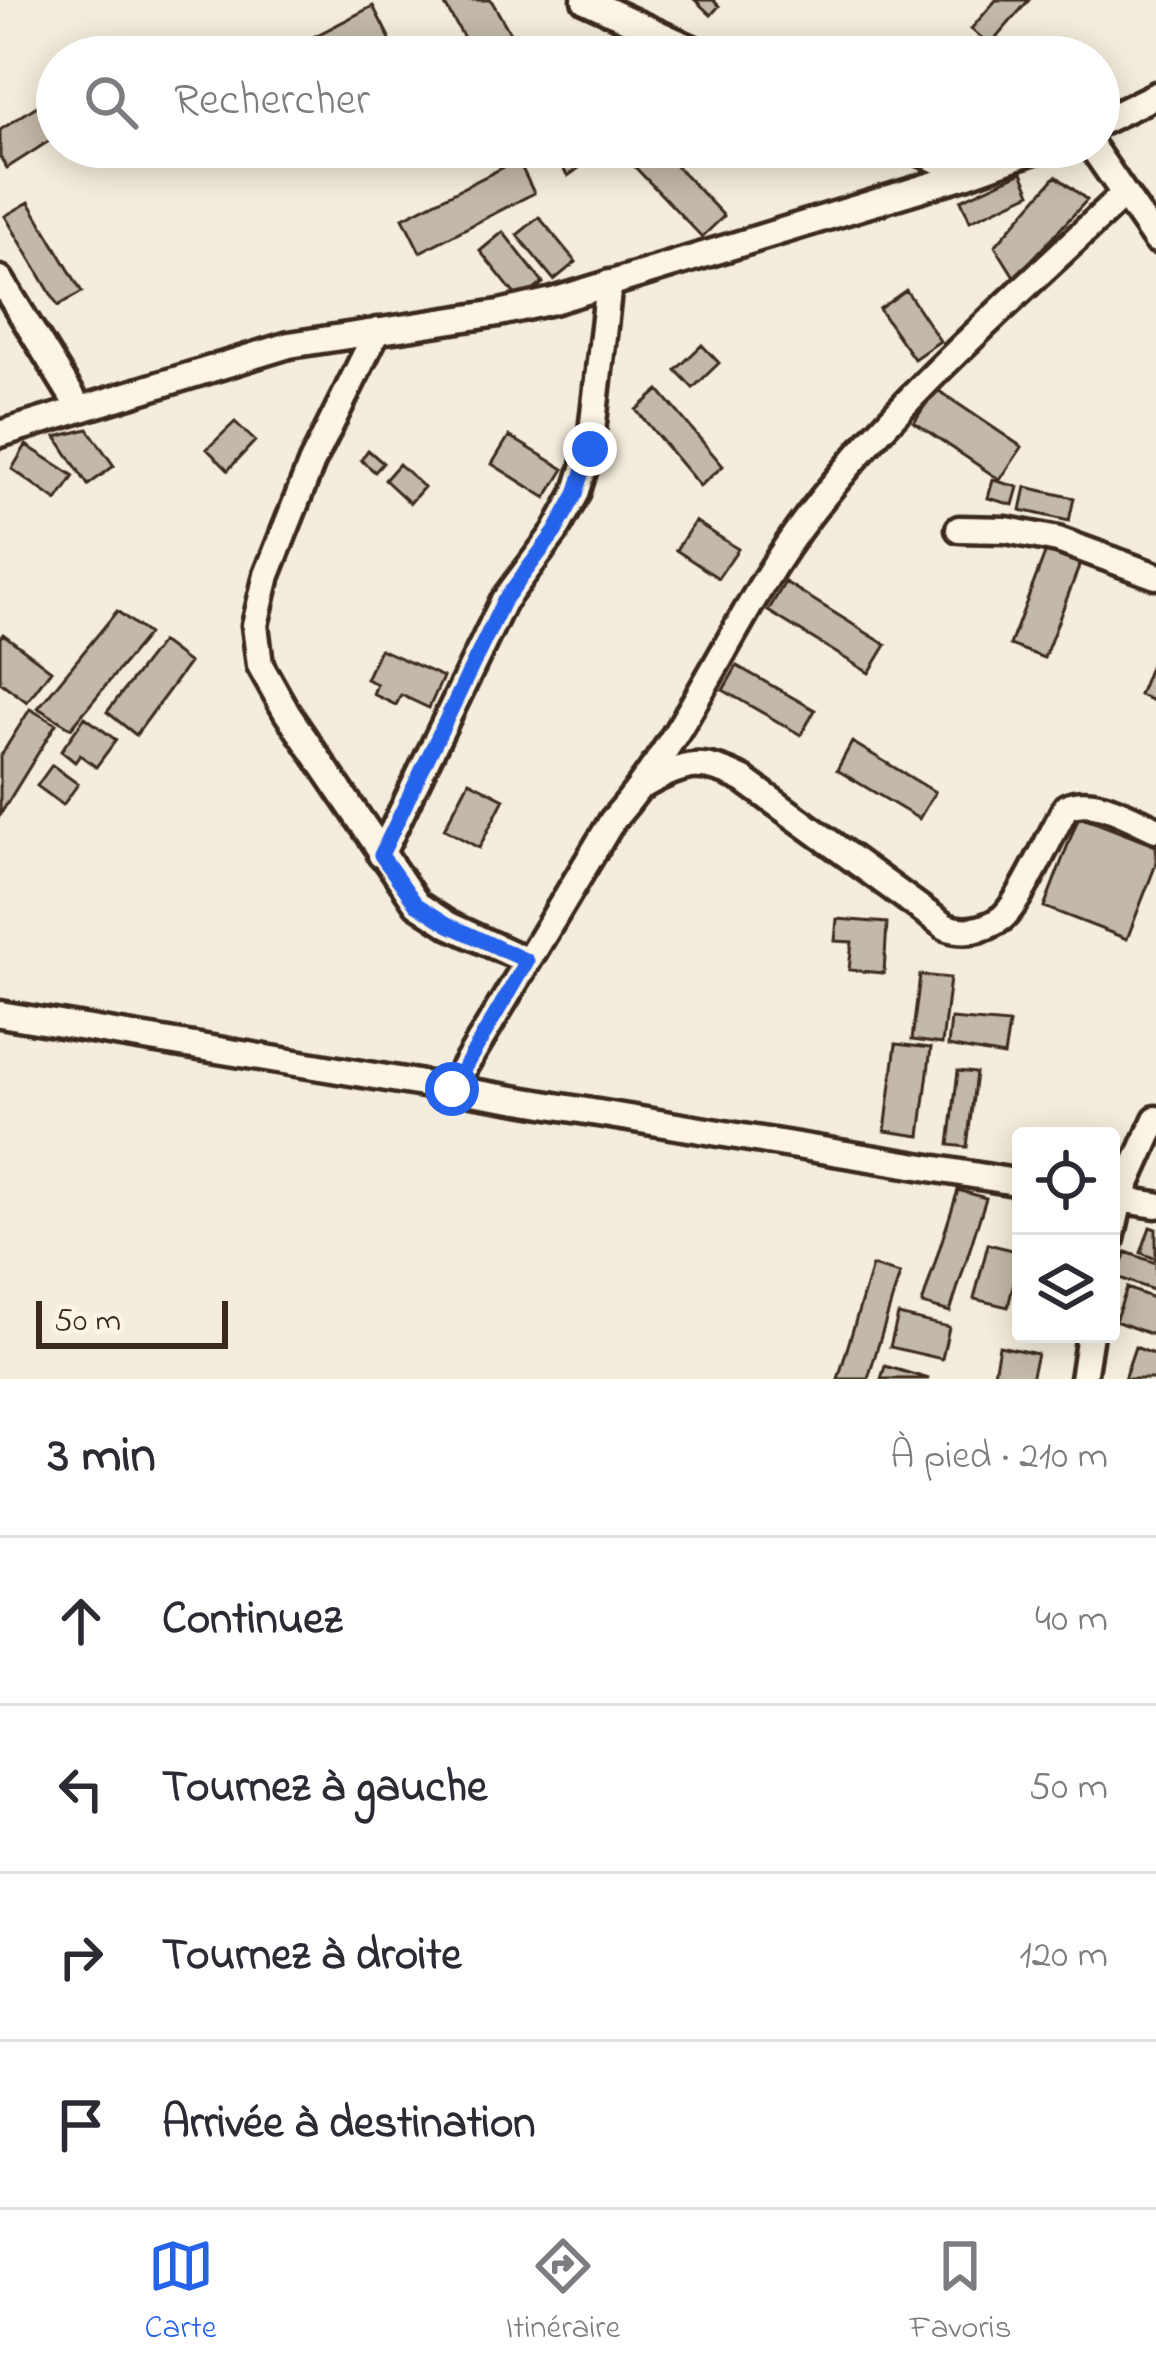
<!DOCTYPE html>
<html lang="fr">
<meta charset="utf-8">
<style>
:root{--surface:#fff;--page:#f7f7f7;--text:#2b2b33;--muted:#7c7c81;--line:#e1e1e2;--accent:#2563eb}
body{margin:0;font-family:"Indie Flower",sans-serif;background:var(--page);color:var(--text)}
.controls{position:absolute;right:36px;bottom:36px;display:grid;overflow:hidden;border-radius:12px;box-shadow:0 6px 30px #0003}
.controls button{width:108px;height:108px;display:grid;place-items:center;padding:0;border:0;border-bottom:3px solid var(--line);background:var(--surface);color:var(--text);font:60px sans-serif}
.scale{position:absolute;left:36px;bottom:30px;width:192px;box-sizing:border-box;padding-left:12px;border:6px solid #3b2a1e;border-top:0;font-size:33px;line-height:42px;white-space:nowrap;color:#3b2a1e;-webkit-text-stroke:9px #fcf5e5;paint-order:stroke}
.stop{position:absolute;width:36px;height:36px;margin:-27px;border:9px solid #2563eb;border-radius:50%;background:#fff}
.stop.end{background:#2563eb;border-color:#fff;box-shadow:0 3px 12px #0008}
.list{margin:0;padding:0;list-style:none}
h2{display:flex;justify-content:space-between;align-items:center;height:156px;margin:0;padding:0 48px;font-size:51px}
h2 small{font-size:39px;font-weight:400;color:var(--muted)}
.list li{display:grid;grid-template-columns:78px 1fr auto;gap:36px;align-items:center;box-sizing:border-box;height:168px;padding:0 48px;border-top:3px solid var(--line)}
.list b{display:block;font-size:45px;white-space:nowrap}
.list em{font-size:39px;font-style:normal;color:var(--muted)}
.icon{flex:none;width:66px;height:66px;fill:none;stroke:currentColor;stroke-width:2;stroke-linecap:round;stroke-linejoin:round}
.map{position:relative;flex:none;width:1156px;height:1379px;overflow:hidden}
.search{position:absolute;background:var(--surface);box-shadow:0 6px 30px #0003;left:36px;right:36px;top:36px;height:132px;display:flex;align-items:center;gap:30px;box-sizing:border-box;padding:0 42px;border-radius:66px;color:var(--muted);font-size:45px}
.sheet{height:828px;background:var(--surface)}
nav{display:flex;justify-content:space-around;align-items:center;box-sizing:border-box;height:168px;border-top:3px solid var(--line);background:var(--surface);font-size:33px;color:var(--muted)}
nav a{display:grid;justify-items:center;gap:6px}
nav .on{color:var(--accent)}
.map>svg:first-child{display:block}
</style>
<div class="map">
<svg width="1156" height="1379" viewBox="0 0 1156 1379">
<rect width="100%" height="100%" fill="#f4eddd"/>
<filter id="ink" filterUnits="userSpaceOnUse"><feTurbulence type="fractalNoise" baseFrequency=".00833" numOctaves="2"/><feDisplacementMap in="SourceGraphic" scale="24" xChannelSelector="R" yChannelSelector="G"/><feConvolveMatrix kernelMatrix="1 2 1 2 8 2 1 2 1" color-interpolation-filters="sRGB"/></filter>
<g filter="url(#ink)">
<!-- building -->
<path fill="#c3b9aa" stroke="#3b2a1e" stroke-width="3" d="M442 0H491L517 45 492 57H475Z
M695 0H713L719 6 711 15Z
M996 0H1029L990 45 971 29Z
M373 6 393 45 370 57H307L300 44Z
M57 93V136L7 168 0 157V130Z
M547 147H608L568 176Z
M654 147H658L724 216 702 237 634 166Z
M518 160 534 193 420 252 403 218Z
M1022 172 1031 193 970 221 961 200Z
M1056 176 1087 200 1015 278 995 246Z
M29 202 82 292 58 306 5 216Z
M539 217 576 262 554 280 517 235Z
M503 232 543 283 520 301 480 251Z
M906 290 940 341 914 359 879 309Z
M702 345 719 363 693 388 676 370Z
M936 389 1022 447 1000 480 914 422Z
M659 390 723 466 700 486 636 410Z
M235 422 255 441 228 470 207 449Z
M88 429 114 466 88 485 56 437Z
M509 436 564 469 546 498 492 464Z
M26 445 74 476 57 501 12 469Z
M368 450 383 463 375 472 361 460Z
M399 464 424 487 410 503 385 480Z
M993 480 1018 487 1013 505 988 498Z
M1026 487 1074 498 1069 521 1021 510Z
M695 521 738 549 718 578 676 550Z
M1046 551 1080 564 1044 658 1010 645Z
M785 582 886 645 869 673 768 611Z
M117 611 148 634 71 728 38 708Z
M3 634 51 670 27 702 0 682V638Z
M161 642 189 663 136 735 107 712Z
M380 649 443 677 429 708 401 695 396 705 373 694 377 684 366 679Z
M1156 652V702L1139 695Z
M737 666 815 710 801 735 723 690Z
M30 709 56 724 0 815V757Z
M85 717 116 740 96 767 80 755 75 762 61 751Z
M852 742 935 792 919 819 837 770Z
M52 765 78 784 63 805 37 786Z
M469 781 504 799 479 848 444 829Z
M1079 816 1156 846V864L1127 939 1044 907Z
M837 919 887 923 884 973 849 970 852 942 835 941Z
M920 975 950 978 942 1044 912 1040Z
M951 1019 1009 1024 1004 1056 948 1046Z
M896 1044 931 1048 920 1136 885 1131Z
M958 1071 976 1073 967 1147 949 1145Z
M958 1190 986 1198 950 1312 922 1304Z
M1150 1227 1156 1229V1259L1141 1253Z
M988 1244 1021 1252 1008 1307 974 1299Z
M1126 1252 1156 1263V1291L1117 1277Z
M872 1266 900 1274 868 1379H838Z
M1127 1288 1156 1299V1336L1115 1321Z
M898 1315 949 1327 942 1359 890 1347Z
M999 1346 1037 1354 1031 1379H993Z
M1135 1347 1156 1355V1379H1124Z
M885 1366 929 1379H881Z"/>
<g fill="none" stroke-linecap="round" stroke-linejoin="round">
<!-- street casing -->
<g stroke="#3b2a1e" stroke-width="33">
<path id="street" d="M585 0 710 57
M1099 123 1156 95
M909 147 968 174
M1092 147 1156 240
M0 279 80 409
M377 331 312 462 267 575 255 625 260 665 287 713 417 904 449 925 527 961
M0 434 289 345 499 313 553 301 968 174 1043 147
M959 529 1006 530 1058 540 1156 576
M646 784C686 762 702 759 744 780L946 927C964 934 986 930 1002 918 1021 902 1052 832 1066 807 1093 794 1130 818 1156 829
M381 855 503 602 555 532 576 494 590 449 609 283
M0 1014 1021 1183
M451 1089 612 821C693 729 736 610 810 514 901 395 1016 297 1124 194
M1111 1198 1156 1205
M1111 1239 1120 1199 1156 1119
M1083 1379 1090 1334"/>
</g>
<!-- street -->
<use href="#street" stroke="#fcf5e5" stroke-width="24"/>
</g>
</g>
<g fill="none" stroke-linecap="round" stroke-linejoin="round" filter="url(#ink)">
<!-- route -->
<path stroke="#2563eb" stroke-width="15" d="M452 1089 527 961 449 925 416 904 381 855 503 602 555 532 576 494 590 449"/>
</g>
</svg>
<div class="controls">
<button><svg class="icon" aria-label="locate" viewBox="0 0 24 24"><circle cx="12" cy="12" r="6"/><path d="M12 2v4M12 18v4M2 12h4M18 12h4"/></svg></button>
<button><svg class="icon" aria-label="layers" viewBox="0 0 24 24"><path d="M12 4l9 5-9 5-9-5zM3 14l9 5 9-5"/></svg></button>
</div>
<div class="scale">50 m</div>
<div class="stop" style="left:452px;top:1089px"></div>
<div class="stop end" style="left:590px;top:449px"></div>
<div class="search"><svg class="icon" aria-label="search" viewBox="0 0 24 24"><circle cx="10" cy="10" r="6"/><path d="M15 15l6 6"/></svg>Rechercher</div>
</div>
<section class="sheet">
<h2>3 min<small>À pied · 210 m</small></h2>
<ul class="list">
<li><svg class="icon" aria-label="ahead" viewBox="0 0 24 24"><path d="M12 20V5M6 11l6-6 6 6"/></svg><div><b>Continuez</b></div><em>40 m</em></li>
<li><svg class="icon" aria-label="left" viewBox="0 0 24 24"><path d="M17 20v-9H6M10 6l-5 5 5 5"/></svg><div><b>Tournez à gauche</b></div><em>50 m</em></li>
<li><svg class="icon" aria-label="right" viewBox="0 0 24 24"><path d="M7 20v-9h11M14 6l5 5-5 5"/></svg><div><b>Tournez à droite</b></div><em>120 m</em></li>
<li><svg class="icon" aria-label="arrive" viewBox="0 0 24 24"><path d="M6 21V4h12l-3 4 3 4H6"/></svg><div><b>Arrivée à destination</b></div></li>
</ul>
</section>
<nav>
<a class="on"><svg class="icon" aria-label="map" viewBox="0 0 24 24"><path d="M3 6l6-2 6 2 6-2v14l-6 2-6-2-6 2zM9 4v14M15 6v14"/></svg>Carte</a>
<a><svg class="icon" aria-label="directions" viewBox="0 0 24 24"><path d="M12 3l9 9-9 9-9-9zM9 14v-3h6M13 9l2 2-2 2"/></svg>Itinéraire</a>
<a><svg class="icon" aria-label="saved" viewBox="0 0 24 24"><path d="M7 4h10v16l-5-4-5 4z"/></svg>Favoris</a>
</nav>
